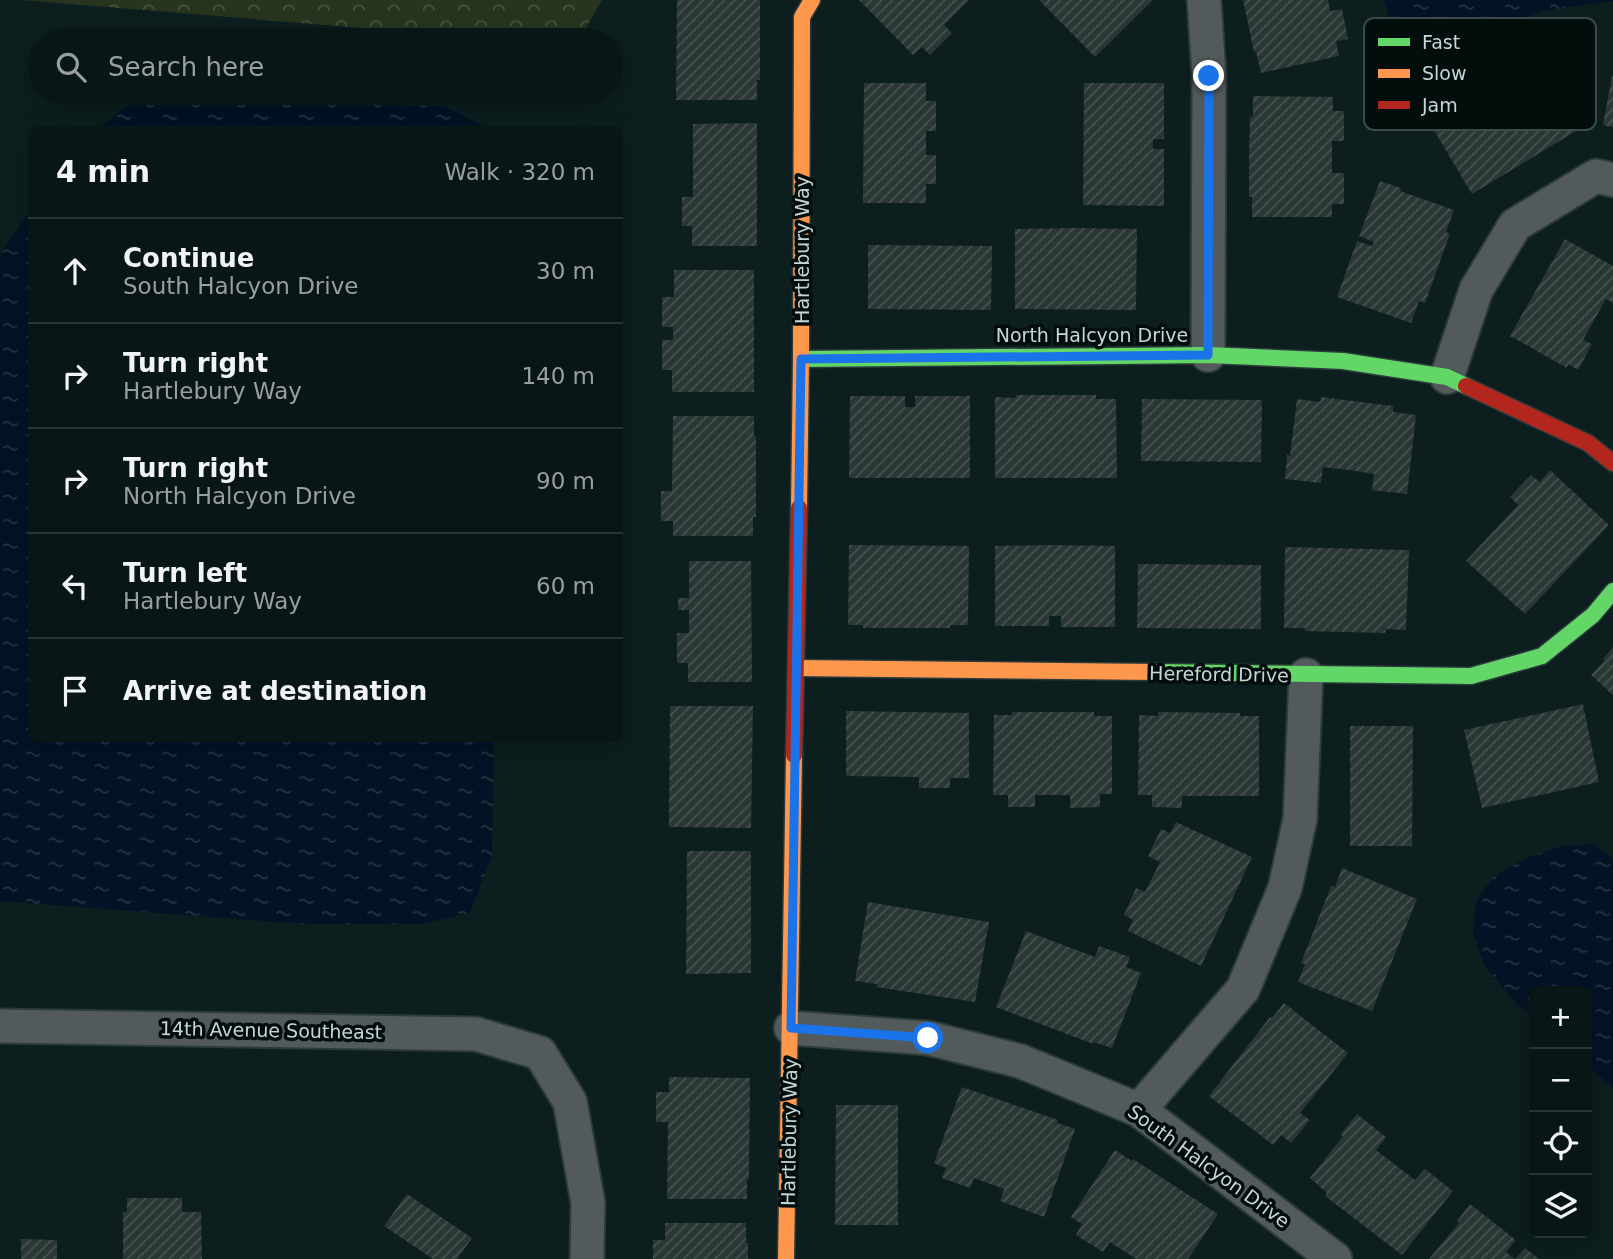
<!DOCTYPE html>
<meta charset="utf-8">
<style>
:root{--surface:#091616;--page:#121f1f;--text:#f1f3f6;--muted:#999fa1;--line:#293535}
body{margin:0;font-family:"DejaVu Sans",sans-serif;background:var(--page);color:var(--text)}
.controls{position:absolute;right:21px;bottom:21px;display:grid;overflow:hidden;border-radius:10px;box-shadow:0 7px 28px #0002}
.controls button{width:63px;height:63px;display:grid;place-items:center;padding:0;border:0;border-bottom:2px solid var(--line);background:var(--surface);color:var(--text);font:35px sans-serif}
.stop{position:absolute;width:21px;height:21px;margin:-16px;border:5px solid #1a73e8;border-radius:50%;background:#fff}
.stop.end{background:#1a73e8;border-color:#fff;box-shadow:0 2px 7px #0008}
.list{margin:0;padding:0;list-style:none}
h2{display:flex;justify-content:space-between;align-items:center;height:91px;margin:0;padding:0 28px;font-size:30px}
h2 small{font-size:23px;font-weight:400;color:var(--muted)}
.list li{display:grid;grid-template-columns:46px 1fr auto;gap:21px;align-items:center;box-sizing:border-box;height:105px;padding:0 28px;border-top:2px solid var(--line)}
.list b{display:block;font-size:26px;white-space:nowrap}
.list p{margin:0;font-size:23px;white-space:nowrap;color:var(--muted)}
.list em{font-size:23px;font-style:normal;color:var(--muted)}
.icon{flex:none;width:38px;height:38px;fill:none;stroke:currentColor;stroke-width:2;stroke-linecap:round;stroke-linejoin:round}
.map{position:relative;flex:none;width:1613px;height:1259px;overflow:hidden}
.search{position:absolute;background:var(--surface);box-shadow:0 7px 28px #0002;left:28px;top:28px;width:595px;height:77px;display:flex;align-items:center;gap:18px;box-sizing:border-box;padding:0 24px;border-radius:38px;color:var(--muted);font-size:26px}
.panel{position:absolute;background:var(--surface);box-shadow:0 7px 28px #0002;left:28px;top:126px;width:595px;height:616px;border-radius:10px}
.map>svg:first-child{display:block}
</style>
<div class="map">
<svg width="1613" height="1259" viewBox="0 0 1613 1259">
<defs>
<pattern id="forest-crowns" width="20" height="18" patternUnits="userSpaceOnUse" patternTransform="scale(1.75)"><rect width="20" height="18" fill="#27351f"/><path d="M2 6a3 3 0 1 1 6 0M12 15a3 3 0 1 1 6 0" fill="none" stroke="#45523f"/></pattern>
<pattern id="water-ripples" width="26" height="14" patternUnits="userSpaceOnUse" patternTransform="scale(1.75)"><rect width="26" height="14" fill="#031325"/><path d="M2 4q2-2 4 0t4 0M15 11q2-2 4 0t4 0" fill="none" stroke="#263544"/></pattern>
<pattern id="building-hatch" width="6" height="6" patternUnits="userSpaceOnUse" patternTransform="scale(1.75)"><rect width="6" height="6" fill="#2a3735"/><path d="M-1 1l2-2M0 6l6-6M5 7l2-2" fill="none" stroke="#475351"/></pattern>
</defs>
<rect width="100%" height="100%" fill="#0c1e1e"/>
<!-- forest -->
<path fill="url(#forest-crowns)" d="M22 0H602L586 28 561 37 373 29Z"/>
<!-- water -->
<path fill="url(#water-ripples)" d="M1384 0H1613V1L1541 11 1450 55 1411 52 1390 22Z
M131 103 444 106 483 126 485 129H97Z
M31 209 32 738 494 739 492 856 470 913 422 924H303L0 901V255Z
M1593 844 1610 856 1613 861V1089L1587 1065V991H1534V1017L1517 1004 1485 967 1473 933 1476 901 1494 876 1526 858 1563 846Z"/>
<!-- building -->
<path fill="url(#building-hatch)" d="M677 0H760V80H757V100H676Z
M859 0H969L944 25 952 33 930 55 922 47 913 55Z
M1039 0H1153L1095 57Z
M1243 0H1328L1330 11 1342 9 1348 39 1336 41 1339 56 1261 73 1256 52H1254Z
M1515 59 1521 69 1534 61 1576 131 1472 194 1429 122 1443 114 1438 104 1463 89 1469 99 1495 84 1489 74Z
M1612 76H1613V127L1603 125Z
M864 83H926V101H936V131H926V155H936V184H926V203H863Z
M1084 83H1164V139H1153V149H1164V206L1083 205Z
M1253 96 1333 97V111H1344V141H1332V173H1344V204H1332V217H1252V197H1249V156L1250 117H1253Z
M757 123V246H692V226H682V197H693V124Z
M1380 181 1401 188 1400 191 1454 210 1446 232 1450 234 1425 303 1419 301 1411 323 1337 297 1357 241 1372 246 1374 242 1359 236Z
M1076 228 1137 229 1136 310 1015 309V229Z
M1565 239 1613 266V303L1606 299 1583 340 1592 344 1578 370 1568 364 1567 368 1510 336Z
M868 245 992 246 991 310 868 309Z
M674 270H754V392H672V370H662V340H673V327H662V297H674Z
M1016 395H1096V399H1116L1117 478H995V397L1016 398Z
M850 396H905V407H915V396H970V478H849Z
M1321 397 1393 406V412L1416 415 1407 494 1372 490 1374 474 1349 470 1323 467 1321 483 1285 479 1287 455 1290 456 1297 399 1320 402Z
M1142 399 1262 400 1261 462 1141 461Z
M673 416H754V436H756V517H753V536H673V521H661V491H672Z
M1550 470 1609 525 1525 614 1466 561 1518 505 1510 497 1531 475 1540 482Z
M849 545 969 546 968 625H950V628H863V625H848Z
M1054 545 1115 546V627H1061V616H1049V626H995V546Z
M1285 547 1409 550 1406 630 1386 629 1385 633 1305 631V628H1284Z
M689 561H751L752 682H688V663H677V633H689V610H678V598H689Z
M1138 564 1261 565V629L1137 628Z
M1613 647V695L1591 675 1605 660 1603 659Z
M1583 704 1599 782 1482 808 1464 730Z
M670 706H753L751 828 669 827Z
M846 711 969 713V778H950V788H919V777L846 776Z
M1012 712H1094V716H1112V794H1100V807L1070 808V795H1035V807H1008V795H993L994 715H1012Z
M1158 712 1240 713V716H1259V796H1182V808L1152 807V795H1138L1139 715 1158 716Z
M1350 726H1413L1412 846H1350Z
M1176 822 1252 857 1201 966 1128 931 1133 920 1124 915 1136 888 1145 892 1160 862 1148 856 1161 829 1170 833Z
M687 851H751V973L686 974Z
M1342 868 1417 899 1372 1011 1298 982 1305 964 1301 963 1317 922 1331 886 1335 887Z
M868 902 989 922 975 1002 876 987 877 984 855 981Z
M1026 931 1095 957 1099 946 1130 957 1126 967 1141 973 1112 1048 1094 1042 1093 1044 996 1007Z
M1284 1003 1348 1053 1300 1113 1310 1120 1291 1143 1281 1135 1273 1145 1209 1096 1270 1017 1272 1018Z
M669 1077 750 1078 749 1179H747V1199H667L668 1122H656V1092H669Z
M962 1087 1058 1120 1057 1123 1075 1129 1044 1217 1000 1201 1004 1189 974 1178 970 1188 942 1178 946 1168 934 1163Z
M836 1105H898V1225H835Z
M1357 1114 1386 1137 1376 1150 1415 1180 1425 1169 1453 1191 1402 1255 1325 1196 1327 1193 1310 1178 1343 1136 1340 1135Z
M1115 1150 1132 1161 1133 1159 1218 1214 1188 1259H1136L1110 1242 1103 1252 1076 1235 1082 1224 1071 1217Z
M407 1194 472 1238 457 1259H433L384 1226Z
M127 1198H182V1212H201L202 1259H123V1212H127Z
M1470 1204 1516 1240 1506 1252 1514 1259H1429L1459 1223 1457 1221Z
M665 1223H746V1243H748V1259H653V1240H665Z
M21 1239 57 1240V1259H21Z
M1525 1248 1539 1259H1515Z"/>
<g fill="none" stroke-linecap="round" stroke-linejoin="round">
<!-- street casing -->
<g stroke="#2b3a3a" stroke-width="37">
<path id="street" d="M1204 0 1209 76 1208 355
M1447 377 1476 290 1515 225 1596 176 1613 180
M0 1026 476 1034 540 1053 570 1102 588 1203 587 1259
M791 1028 928 1038 1020 1061 1139 1110 1335 1259
M1139 1110 1243 989 1285 888 1300 819 1306 675"/>
</g>
<!-- fast casing -->
<g stroke="#2b3a3a" stroke-width="19">
<path id="fast" d="M801 359 1208 355 1343 361 1447 377 1466 386
M1156 672 1471 676 1542 656 1593 615 1613 591"/>
</g>
<!-- slow casing -->
<g stroke="#2b3a3a" stroke-width="19">
<path id="slow" d="M799 508 801 359 802 17 812 0
M796 668 1156 672
M786 1259 794 755"/>
</g>
<!-- jam casing -->
<g stroke="#2b3a3a" stroke-width="19">
<path id="jam" d="M1466 386 1588 443 1613 463
M794 755 799 508"/>
</g>
<!-- street -->
<use href="#street" stroke="#535a5b" stroke-width="33"/>
<!-- fast -->
<use href="#fast" stroke="#63d668" stroke-width="16"/>
<!-- slow -->
<use href="#slow" stroke="#ff974d" stroke-width="16"/>
<!-- jam -->
<use href="#jam" stroke="#b3261e" stroke-width="16"/>
</g>
<g fill="none" stroke-linecap="round" stroke-linejoin="round">
<!-- route -->
<path stroke="#1a73e8" stroke-width="9" d="M928 1038 791 1028 801 359 1208 355 1209 76"/>
</g>
<g text-anchor="middle" stroke-width="7" stroke-linejoin="round" paint-order="stroke">
<!-- street labels -->
<g font-size="19" fill="#c5d7d5" stroke="#020d0c">
<text transform="translate(802 250) rotate(-90)" y="7">Hartlebury Way</text>
<text x="1092" y="342">North Halcyon Drive</text>
<text transform="translate(1219 674) rotate(1)" y="7">Hereford Drive</text>
<text transform="translate(271 1030) rotate(1)" y="7">14th Avenue Southeast</text>
<text transform="translate(789 1132) rotate(-89)" y="7">Hartlebury Way</text>
<text transform="translate(1209 1166) rotate(36)" y="7">South Halcyon Drive</text>
</g>
</g>
<!-- legend -->
<rect x="1364" y="18" width="232" height="112" rx="10" fill="#020d0c" stroke="#3c4a48" stroke-width="2"/>
<rect x="1378" y="38" width="32" height="8" fill="#63d668"/>
<rect x="1378" y="69" width="32" height="9" fill="#ff974d"/>
<rect x="1378" y="101" width="32" height="8" fill="#b3261e"/>
<g font-size="19" fill="#c5d7d5">
<text x="1422" y="49">Fast</text>
<text x="1422" y="80">Slow</text>
<text x="1422" y="112">Jam</text>
</g>
</svg>
<div class="controls">
<button>+</button>
<button>−</button>
<button><svg class="icon" aria-label="locate" viewBox="0 0 24 24"><circle cx="12" cy="12" r="6"/><path d="M12 2v4M12 18v4M2 12h4M18 12h4"/></svg></button>
<button><svg class="icon" aria-label="layers" viewBox="0 0 24 24"><path d="M12 4l9 5-9 5-9-5zM3 14l9 5 9-5"/></svg></button>
</div>
<div class="stop" style="left:928px;top:1038px"></div>
<div class="stop end" style="left:1209px;top:76px"></div>
<div class="search"><svg class="icon" aria-label="search" viewBox="0 0 24 24"><circle cx="10" cy="10" r="6"/><path d="M15 15l6 6"/></svg>Search here</div>
<section class="panel">
<h2>4 min<small>Walk · 320 m</small></h2>
<ul class="list">
<li><svg class="icon" aria-label="ahead" viewBox="0 0 24 24"><path d="M12 20V5M6 11l6-6 6 6"/></svg><div><b>Continue</b><p>South Halcyon Drive</p></div><em>30 m</em></li>
<li><svg class="icon" aria-label="right" viewBox="0 0 24 24"><path d="M7 20v-9h11M14 6l5 5-5 5"/></svg><div><b>Turn right</b><p>Hartlebury Way</p></div><em>140 m</em></li>
<li><svg class="icon" aria-label="right" viewBox="0 0 24 24"><path d="M7 20v-9h11M14 6l5 5-5 5"/></svg><div><b>Turn right</b><p>North Halcyon Drive</p></div><em>90 m</em></li>
<li><svg class="icon" aria-label="left" viewBox="0 0 24 24"><path d="M17 20v-9H6M10 6l-5 5 5 5"/></svg><div><b>Turn left</b><p>Hartlebury Way</p></div><em>60 m</em></li>
<li><svg class="icon" aria-label="arrive" viewBox="0 0 24 24"><path d="M6 21V4h12l-3 4 3 4H6"/></svg><div><b>Arrive at destination</b></div></li>
</ul>
</section>
</div>
